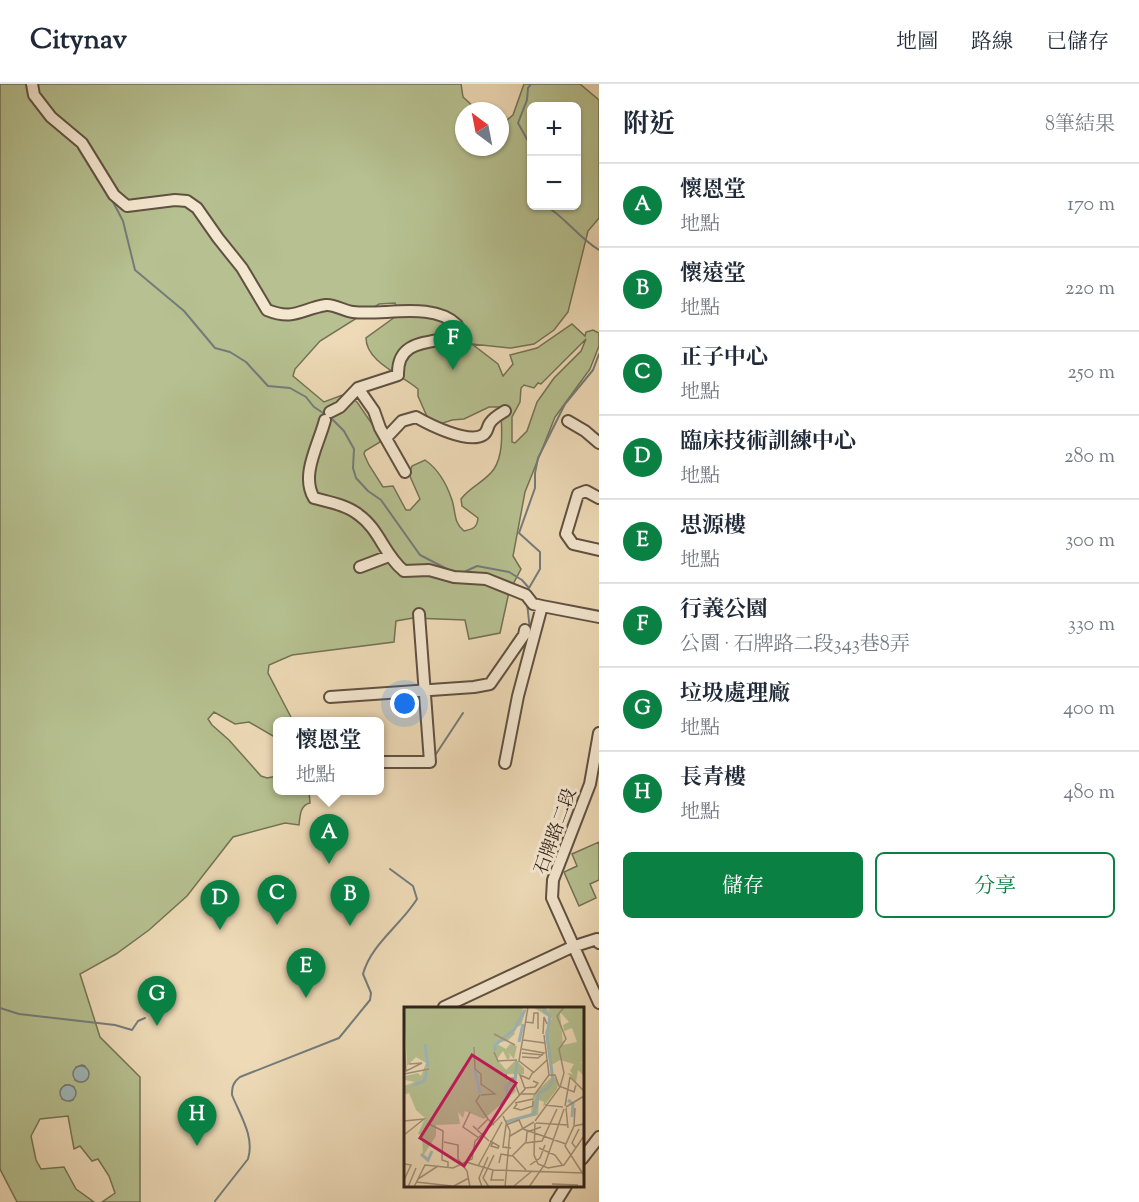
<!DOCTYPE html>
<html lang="zh-TW">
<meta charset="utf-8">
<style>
:root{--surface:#fff;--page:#f6f6f7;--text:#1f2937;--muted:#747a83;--line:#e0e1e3;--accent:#0b8043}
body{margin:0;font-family:"Sorts Mill Goudy","Noto Serif TC",serif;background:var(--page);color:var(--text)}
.controls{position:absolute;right:18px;top:18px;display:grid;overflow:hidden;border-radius:9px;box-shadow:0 2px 4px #0004}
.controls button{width:54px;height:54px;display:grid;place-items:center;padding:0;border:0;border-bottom:2px solid var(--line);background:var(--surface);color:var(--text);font:30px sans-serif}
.compass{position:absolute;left:455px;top:18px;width:54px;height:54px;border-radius:50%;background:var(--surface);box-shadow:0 2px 4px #0004;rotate:328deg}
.you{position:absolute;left:405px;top:620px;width:21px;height:21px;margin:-15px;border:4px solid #fff;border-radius:50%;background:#1a73e8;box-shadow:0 0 0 9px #1a73e833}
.badge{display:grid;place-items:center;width:39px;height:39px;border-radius:50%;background:var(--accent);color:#fff;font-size:20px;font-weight:700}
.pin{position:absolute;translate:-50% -50px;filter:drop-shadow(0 2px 3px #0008)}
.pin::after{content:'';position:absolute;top:32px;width:21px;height:18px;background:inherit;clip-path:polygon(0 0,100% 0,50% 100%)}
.popup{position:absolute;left:273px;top:633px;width:111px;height:78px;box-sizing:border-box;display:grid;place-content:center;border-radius:9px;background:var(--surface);filter:drop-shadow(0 2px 4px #0005);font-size:20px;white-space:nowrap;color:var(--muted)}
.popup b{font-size:22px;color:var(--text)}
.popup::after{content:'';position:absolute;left:50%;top:100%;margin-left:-12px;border:12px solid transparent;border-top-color:var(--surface)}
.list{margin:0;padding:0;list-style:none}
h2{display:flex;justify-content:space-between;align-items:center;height:78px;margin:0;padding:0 24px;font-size:26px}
h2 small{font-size:20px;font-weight:400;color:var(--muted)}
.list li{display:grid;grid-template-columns:39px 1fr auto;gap:18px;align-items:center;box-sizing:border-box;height:84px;padding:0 24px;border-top:2px solid var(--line)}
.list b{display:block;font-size:22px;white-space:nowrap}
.list p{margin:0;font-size:20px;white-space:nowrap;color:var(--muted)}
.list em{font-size:20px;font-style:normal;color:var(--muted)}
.actions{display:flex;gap:12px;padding:18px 24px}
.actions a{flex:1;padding:14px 0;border:2px solid var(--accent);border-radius:9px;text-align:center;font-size:21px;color:var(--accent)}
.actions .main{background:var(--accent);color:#fff}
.map{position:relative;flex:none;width:599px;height:1118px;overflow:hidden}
header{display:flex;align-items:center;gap:36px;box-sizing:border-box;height:84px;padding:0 30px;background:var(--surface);border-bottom:2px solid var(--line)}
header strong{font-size:28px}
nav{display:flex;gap:33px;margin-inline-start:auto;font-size:21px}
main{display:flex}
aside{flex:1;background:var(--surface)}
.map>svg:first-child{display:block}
</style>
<header>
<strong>Citynav</strong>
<nav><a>地圖</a><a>路線</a><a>已儲存</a></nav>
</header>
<main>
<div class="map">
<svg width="599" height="1118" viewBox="0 0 599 1118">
<rect width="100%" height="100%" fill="#eedab7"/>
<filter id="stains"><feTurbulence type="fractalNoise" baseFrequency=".00333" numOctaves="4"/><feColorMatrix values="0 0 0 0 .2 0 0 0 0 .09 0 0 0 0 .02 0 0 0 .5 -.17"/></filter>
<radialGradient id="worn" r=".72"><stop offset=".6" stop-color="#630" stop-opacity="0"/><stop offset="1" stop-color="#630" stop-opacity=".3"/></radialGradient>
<!-- green -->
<path fill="#b6c090" stroke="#737256" stroke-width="1.5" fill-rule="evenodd" d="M0 0H461L463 13 478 27H464V63H500V42L513 31 524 0H580L599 16V134L588 147 568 228 554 246 534 260 511 264 472 260 498 280 503 292 513 280 510 271 537 264 572 240 585 252 586 248 593 246 599 249V262L590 285 555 333 525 408 513 472 521 485 509 508 500 549 469 555 465 536 413 534 396 537 394 558 292 571 269 581 268 589 293 637 278 638V655L249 638 235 640 214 628 208 635 212 641 229 656 261 692 267 694 278 692V706L309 707 310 719C300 721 300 732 299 741L285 739 233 753 187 812 149 846 116 870 80 890 100 953 140 993V1118H102L115 1109 109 1092 98 1075 92 1077 80 1062 74 1065 68 1032 40 1035 31 1052 36 1076 41 1085 64 1083 76 1105 94 1118H17L0 1085ZM532 22H576V122H532ZM395 219 399 230 366 254C366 278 402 291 418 305V312L429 337 440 340 452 336 464 335 489 323H501C501 342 505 368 494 385 486 397 470 403 461 415L462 422 478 434C477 444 473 445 464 447 453 438 456 428 452 416 447 401 438 385 425 376L412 382 409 390 420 415 410 426H406L393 402 383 403 369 381 364 370 365 367 380 358 381 353 357 318 345 310 324 318 293 292 295 285 320 257 379 220ZM586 255 581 267 554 294 542 311 537 318 527 347 515 359 512 358V333L520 318 521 304 524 301 534 304 538 299 541 300ZM82 981 85 982 88 994C85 998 80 999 75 996L76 983ZM65 1001H70L74 1003 73 1016 70 1017 62 1015 61 1005Z
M599 758V796L590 800 596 814 579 822 564 788 577 782 572 770Z"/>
<!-- water -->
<path fill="#9fb8ba" stroke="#737c7a" stroke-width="1.5" d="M73 990a8 8 0 1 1 16 0a8 8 0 1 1-16 0Z
M60 1009a8 8 0 1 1 16 0a8 8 0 1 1-16 0Z"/>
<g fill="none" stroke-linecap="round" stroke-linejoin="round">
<!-- stream -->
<path stroke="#737c7a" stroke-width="2" d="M531 0 528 4 527 16 518 39 532 64
M532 93 529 101 532 110
M112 116 123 137 135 186 184 227 215 264 230 268 246 278 268 302 290 304 306 313 314 323 331 334 344 347 354 365 353 384 356 394 368 407 381 416 420 471 451 487
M546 122C566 134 579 154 599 166
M462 489 477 482 509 488 522 496 529 504
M529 504 540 485V468L519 449 535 404V389L538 374 565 320 593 286 599 270
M527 519 530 546
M504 589 511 579
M436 670 463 629
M0 924 19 930 115 941 132 946 138 937 145 934
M215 1117 248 1075C255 1053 240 1031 232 1011 232 1003 233 998 240 993L339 954 370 916 371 909 363 890C371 860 401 841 417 815L413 802 390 785"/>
<!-- minor casing -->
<g stroke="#605142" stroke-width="14">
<path id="minor" d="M32 0 34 11 51 33 82 59 114 111 127 122 175 116 187 117 197 124 218 154 242 184 267 226C294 237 301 225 326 221 334 220 344 227 353 228 383 232 433 217 457 241L456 247 450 254C424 259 397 258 398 291L358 304 340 323 330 328
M358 304 374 327 380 344 405 388
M325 336C319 360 300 391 314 414 329 418 347 421 359 431 379 445 385 472 404 487L429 486 454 493 486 495 526 511 533 520 542 522
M568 337 585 347 599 359
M386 354 402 337 416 333C430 341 468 360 483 351 488 348 487 343 490 339 493 334 500 330 505 327
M599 414 586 407 578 410 566 450 573 460 599 466
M360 483 389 472
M330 613 474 603 490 600 524 551 525 546
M599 649 590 700 553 796 552 814 599 919
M380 678H430L419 530
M505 679 518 612 542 522 599 533
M444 923 572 863 597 855 599 859
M582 1075 599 1053
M556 1118 566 1102"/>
</g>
<!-- minor -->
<use href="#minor" stroke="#f4e7d0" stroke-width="10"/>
</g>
<g text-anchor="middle" stroke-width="6" stroke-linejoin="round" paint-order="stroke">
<!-- street labels -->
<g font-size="18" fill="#30231b" stroke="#f4e7d0">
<text transform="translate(555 747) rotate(-70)" y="6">石牌路二段</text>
</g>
</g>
<!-- overview -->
<g transform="translate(404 923)">
<rect width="180" height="180" fill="#eedab7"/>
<path d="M0 0H119L118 7 123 0 117 18 109 22 111 27 103 34 91 36 102 42 106 37 113 39 110 52 104 45 106 49 105 52H103L99 44 93 52 102 63 112 53 120 61V67H103V74L107 72 112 84 80 112 61 104 59 111 54 105 56 117 32 118V129L19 149 18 128 14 127 21 111 12 103 5 86 0 88V79L11 75 1 73V69L14 66 17 69 22 56 12 50 3 59ZM142 0 145 4V0H180V55H175L180 56V69L174 63 172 75 163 66 169 67 166 64 170 57 156 53 146 59 141 25 148 11 130 1ZM156 5 165 15 159 18 160 24 168 21 173 35 159 38ZM149 69 154 75 153 82 139 100 140 95 135 93 134 108 104 115 127 107 129 88Z" fill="#b6c090" fill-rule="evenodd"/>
<path fill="none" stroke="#9fb8ba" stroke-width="3" d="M115 35 119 17M21 37 24 60M91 44V38L110 23 121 3M71 63 76 86M111 74 113 54M9 78 20 74 23 64M164 93 169 97 168 110M96 98 105 89 102 81 107 74M102 115 130 107 135 86 144 81 149 73 143 29 146 9 140 5V0M17 147 24 153 28 144"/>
<path fill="none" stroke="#a29179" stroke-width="1.5" d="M122 15 129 16 130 6H134V22M90 27 111 38M139 27 140 10 143 17M140 28 145 68H151L155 79 170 85 172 78M119 33 141 36M0 36 2 64 18 56 5 57M70 40 71 62 77 67V77L91 87 77 88M90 45 94 54 113 53M118 46 139 48M118 50 134 51 140 46 118 42M129 66 143 53M0 67 25 62M102 67 103 72 109 71 115 87H131M166 70 180 84M121 81 131 80 134 76 129 74M131 87 145 68M76 88 72 94 84 112M111 96 129 92M113 97 110 101 117 103 129 99V94M141 98 159 100M161 99 166 70M162 100 180 89M162 101 164 121M66 105 59 120 75 131M99 109 106 124 101 180M93 113 121 82 116 68 125 72 129 65 115 54 124 0M0 114 20 112 0 128M131 114 156 80 160 66 155 42 162 32 153 9 160 0M131 116 130 148 134 157 144 161 160 158 180 129M132 116 164 118M25 117 39 124 38 153 44 155V161M69 119 85 134M170 119 171 101M74 122 84 112 90 118M119 122 162 137M106 129 130 115M86 134 95 139 94 141 87 139 89 135M40 135 54 138V152L63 164 66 180M122 135 123 125 137 120M107 141 99 140 102 118 115 113 119 122M135 141 151 148 159 159M172 141 168 136 175 122M108 148 122 163M62 155 89 163 180 166M95 156 97 147 108 149 121 136 138 134 153 102M126 158 136 151 141 138M74 159 98 115M89 163 87 173H100M179 167 161 139 170 119 180 117M14 172 34 159M0 173 7 158 1 157M12 175 48 179M148 177 174 178M110 179 128 164M4 180 12 161M10 180 21 158 49 161 68 152 71 134 94 112M48 180 65 171M78 180 75 171 84 150M85 180 79 171 90 148M125 180 141 157 160 102"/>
<path fill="#c2185b" fill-opacity="0.15" stroke="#c2185b" stroke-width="3" d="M68 48 112 76 60 159 16 131Z"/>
<rect width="180" height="180" fill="none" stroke="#30231b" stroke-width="3"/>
</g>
<rect width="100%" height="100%" filter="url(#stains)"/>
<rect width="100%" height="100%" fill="url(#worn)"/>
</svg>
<div class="controls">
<button>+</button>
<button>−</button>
</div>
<svg class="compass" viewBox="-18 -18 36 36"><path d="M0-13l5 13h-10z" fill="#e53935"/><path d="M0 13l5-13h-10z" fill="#747a83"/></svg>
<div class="you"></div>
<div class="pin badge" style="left:329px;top:780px">A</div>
<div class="popup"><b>懷恩堂</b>地點</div>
<div class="pin badge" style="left:350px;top:842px">B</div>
<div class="pin badge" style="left:277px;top:841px">C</div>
<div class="pin badge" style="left:220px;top:846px">D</div>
<div class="pin badge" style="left:306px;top:914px">E</div>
<div class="pin badge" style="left:453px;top:286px">F</div>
<div class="pin badge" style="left:157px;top:942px">G</div>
<div class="pin badge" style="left:197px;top:1062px">H</div>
</div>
<aside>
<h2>附近<small>8筆結果</small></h2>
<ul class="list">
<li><span class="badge">A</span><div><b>懷恩堂</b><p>地點</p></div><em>170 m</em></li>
<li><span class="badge">B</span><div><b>懷遠堂</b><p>地點</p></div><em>220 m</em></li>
<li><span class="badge">C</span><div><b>正子中心</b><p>地點</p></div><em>250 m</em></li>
<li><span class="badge">D</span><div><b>臨床技術訓練中心</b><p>地點</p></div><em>280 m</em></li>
<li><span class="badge">E</span><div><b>思源樓</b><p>地點</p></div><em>300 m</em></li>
<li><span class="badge">F</span><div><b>行義公園</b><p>公園 · 石牌路二段343巷8弄</p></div><em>330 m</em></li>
<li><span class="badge">G</span><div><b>垃圾處理廠</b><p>地點</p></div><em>400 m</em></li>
<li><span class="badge">H</span><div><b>長青樓</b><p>地點</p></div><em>480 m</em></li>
</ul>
<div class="actions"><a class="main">儲存</a><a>分享</a></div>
</aside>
</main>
